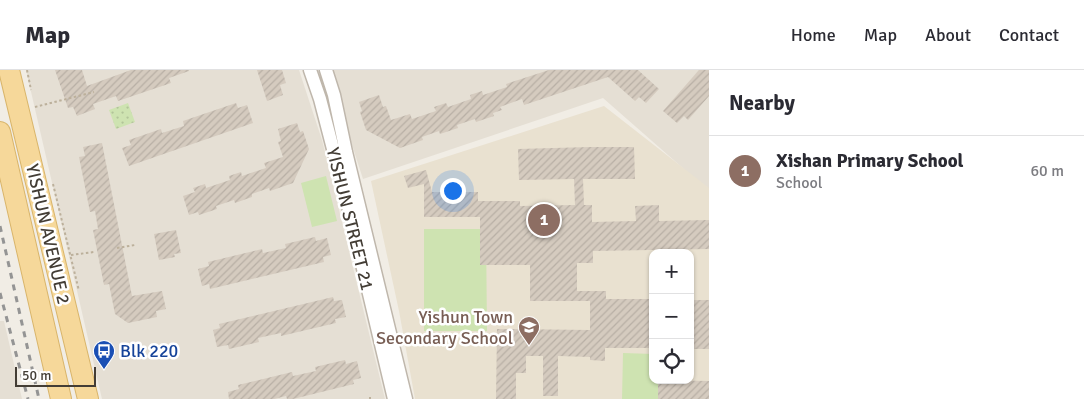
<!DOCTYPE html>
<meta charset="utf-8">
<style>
:root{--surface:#fff;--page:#f7f7f7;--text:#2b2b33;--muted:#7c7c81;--line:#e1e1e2;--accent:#111827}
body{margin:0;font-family:Signika,sans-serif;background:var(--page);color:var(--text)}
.controls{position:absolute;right:15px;bottom:15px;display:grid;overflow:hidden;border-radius:10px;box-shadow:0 1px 4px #0004}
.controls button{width:45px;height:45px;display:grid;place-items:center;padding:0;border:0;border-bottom:1px solid var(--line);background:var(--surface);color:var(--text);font:25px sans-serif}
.scale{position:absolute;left:15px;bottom:12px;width:81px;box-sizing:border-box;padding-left:5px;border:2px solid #433d35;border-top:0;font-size:14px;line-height:18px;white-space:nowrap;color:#433d35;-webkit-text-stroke:4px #fff;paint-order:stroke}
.you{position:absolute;left:452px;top:120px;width:18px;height:18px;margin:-12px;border:4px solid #fff;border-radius:50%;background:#1a73e8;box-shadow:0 0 0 8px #1a73e833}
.badge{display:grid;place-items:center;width:32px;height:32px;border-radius:50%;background:var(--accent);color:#fff;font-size:16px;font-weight:700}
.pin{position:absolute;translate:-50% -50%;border:2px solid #fff;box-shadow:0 1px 5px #0006}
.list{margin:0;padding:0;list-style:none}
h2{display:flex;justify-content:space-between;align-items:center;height:65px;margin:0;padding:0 20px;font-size:21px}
h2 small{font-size:16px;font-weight:400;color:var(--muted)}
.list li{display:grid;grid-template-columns:32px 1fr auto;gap:15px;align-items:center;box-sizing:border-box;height:70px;padding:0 20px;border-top:1px solid var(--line)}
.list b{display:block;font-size:19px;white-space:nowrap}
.list p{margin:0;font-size:16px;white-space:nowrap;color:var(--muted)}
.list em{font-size:16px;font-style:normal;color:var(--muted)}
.icon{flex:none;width:28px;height:28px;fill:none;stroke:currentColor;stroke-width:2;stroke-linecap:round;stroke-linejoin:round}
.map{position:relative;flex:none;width:709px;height:329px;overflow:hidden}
header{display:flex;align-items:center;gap:30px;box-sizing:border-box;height:70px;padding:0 25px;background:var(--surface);border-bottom:1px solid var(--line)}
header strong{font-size:24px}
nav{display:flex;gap:28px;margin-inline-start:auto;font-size:18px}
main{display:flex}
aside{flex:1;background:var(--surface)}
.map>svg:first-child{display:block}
</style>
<header>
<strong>Map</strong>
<nav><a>Home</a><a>Map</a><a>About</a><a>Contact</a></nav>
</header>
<main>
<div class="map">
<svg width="709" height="329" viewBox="0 0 709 329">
<defs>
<pattern id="park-dots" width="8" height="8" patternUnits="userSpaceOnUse" patternTransform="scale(1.25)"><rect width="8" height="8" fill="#cee3b1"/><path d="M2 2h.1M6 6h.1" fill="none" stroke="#b2c499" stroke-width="1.8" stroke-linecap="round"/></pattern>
<pattern id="building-hatch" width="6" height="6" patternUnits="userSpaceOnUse" patternTransform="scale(1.25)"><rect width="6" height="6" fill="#d5cbbf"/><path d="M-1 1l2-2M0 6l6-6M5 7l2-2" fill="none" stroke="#b8afa5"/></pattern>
</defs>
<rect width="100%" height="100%" fill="#f1ede5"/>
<!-- residential -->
<path fill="#e5dfd4" d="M26 0H299L322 70 385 329H102Z
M328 0H709V121L603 28 363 109Z
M4 251 22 329H0V251Z"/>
<!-- education -->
<path fill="#e9e1d0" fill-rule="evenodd" d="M604 36 709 118V329H415L399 241 371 111ZM653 183H690V310H653Z"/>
<!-- park -->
<path fill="url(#park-dots)" d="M128 33 135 52 116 59 109 40Z"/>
<!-- garden -->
<path fill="#cee3b1" d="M326 106 337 151 312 157 301 113Z
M424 159H486L487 261H424Z
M623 283 653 284V310H658V329H622Z"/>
<!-- building -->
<path fill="url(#building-hatch)" d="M55 0H82L87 16 131 0H189V1L169 8 171 13 118 31 116 26 93 34 95 39 77 46 73 37 68 38Z
M257 0H282L286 13 280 15 283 25 267 31Z
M549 0H638L659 19 646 33 639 27 635 31 608 7 524 35 522 29 500 37 502 40 493 43 494 46 476 52 475 49 457 55 458 58 440 64 439 61 422 67 423 70 400 78 366 60 360 42 362 41 359 32 379 25 383 37 386 36 391 50 410 44 412 49 436 41 434 37 446 33 448 37 471 29 470 25 482 21 483 25 507 17 506 14Z
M699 0H709V26L688 50 684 46 677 53 663 41Z
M236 33 238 38 247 35 253 53 129 96 122 78 131 75 129 70 161 59 162 63 184 56 183 51Z
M297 53 300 62 303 61 309 79 293 113 270 121 269 118 252 124V127L235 133 234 130 216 136 217 139 199 145 198 142 189 145 183 126 195 122 193 118 205 114 206 118 230 110 229 106 241 102 242 106 266 98 264 93 283 87 278 72 281 71 278 59Z
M102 73 132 226 162 221 166 239 156 241 157 247 128 253 115 244 109 214 104 215 93 160 98 159 95 141 90 142 79 87 85 86 83 77Z
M590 77H634L635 109H583L584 135H592V152L636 151 635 136 659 135V151L709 150V179L593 181V193H577V221H606V229H653V278H605V291L590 290V287L558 286V326H543V286H526V303H516V329H496L497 259 590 260V231H530V195H480V147H424V114L408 118 404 106 426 100 432 122H478V131H520V136L575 135 574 109 519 110 518 79Z
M176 160 181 183 174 184 175 187 159 190 154 164Z
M315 167 316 171 327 168 331 185 323 187 324 192 210 219 209 214 202 216 198 199 209 196 208 192 262 179 263 183 286 178 285 174Z
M333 227 334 231 342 230 346 247 335 249 336 253 281 266V263L258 268 259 272 229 279 228 275 217 277 213 260 220 258 219 254Z
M690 230H709V279H690Z
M345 290 346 294 357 291 361 308 353 310 354 314 293 329H287L286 326 274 329H229L228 322 239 319 238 315 292 302 293 306 316 301 315 297Z
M658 310 709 311V329H658Z"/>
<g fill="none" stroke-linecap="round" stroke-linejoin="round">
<!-- minor casing -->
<g stroke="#bfb7ac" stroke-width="15">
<path id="minor" d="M310 0 320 29 351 148 394 329
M326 0 334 25 346 82 406 329"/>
</g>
<!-- primary casing -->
<g stroke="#d9b56b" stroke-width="22">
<path id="primary" d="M9 0 88 329
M0 62 61 329"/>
</g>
<!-- path -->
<path stroke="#bcb09b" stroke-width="2" stroke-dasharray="2.5 2.5" stroke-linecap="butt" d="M27 0 31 20
M35 37 94 22
M53 114 79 221
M117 178 135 175
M71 185 94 182
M370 327V329"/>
<!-- minor -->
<use href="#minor" stroke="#fff" stroke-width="12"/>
<!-- primary -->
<use href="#primary" stroke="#f6d89a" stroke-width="20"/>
<!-- rail -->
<path stroke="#949494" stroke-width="3" stroke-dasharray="6 6" stroke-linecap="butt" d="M0 156 39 329
M0 223 28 329"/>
</g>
<!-- icons -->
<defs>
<g id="school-pin" transform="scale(1.125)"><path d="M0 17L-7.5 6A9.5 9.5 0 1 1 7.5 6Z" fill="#8d6e63" stroke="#fff"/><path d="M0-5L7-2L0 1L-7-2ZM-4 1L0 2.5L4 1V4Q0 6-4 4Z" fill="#fff"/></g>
<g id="bus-pin" transform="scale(1.125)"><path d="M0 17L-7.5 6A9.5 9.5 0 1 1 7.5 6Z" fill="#1a4fb4" stroke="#fff"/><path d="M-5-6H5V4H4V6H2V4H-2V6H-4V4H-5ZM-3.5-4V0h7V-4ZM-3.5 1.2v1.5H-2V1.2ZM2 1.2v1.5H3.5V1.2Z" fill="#fff"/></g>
</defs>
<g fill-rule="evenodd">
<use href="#school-pin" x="529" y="257"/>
<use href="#bus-pin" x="104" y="281"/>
</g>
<g text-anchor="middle" stroke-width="5" stroke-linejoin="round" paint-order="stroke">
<!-- street labels -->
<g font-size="18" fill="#433d35" stroke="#fff">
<text transform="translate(350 149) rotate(76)" y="6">YISHUN STREET 21</text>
<text transform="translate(48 164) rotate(77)" y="6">YISHUN AVENUE 2</text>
</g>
<!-- education labels -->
<g font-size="18" fill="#785e54" stroke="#fff" text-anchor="end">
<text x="513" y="253">Yishun Town<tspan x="513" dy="21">Secondary School</tspan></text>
</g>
<!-- transit labels -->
<g font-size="18" fill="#164399" stroke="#fff" text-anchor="start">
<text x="120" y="287">Blk 220</text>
</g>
</g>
</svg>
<div class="controls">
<button>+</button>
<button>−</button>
<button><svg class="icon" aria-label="locate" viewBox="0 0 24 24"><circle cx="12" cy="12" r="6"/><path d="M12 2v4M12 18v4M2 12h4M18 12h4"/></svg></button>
</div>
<div class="scale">50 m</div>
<div class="you"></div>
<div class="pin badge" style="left:544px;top:150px;background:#8d6e63">1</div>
</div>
<aside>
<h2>Nearby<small></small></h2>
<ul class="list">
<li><span class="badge" style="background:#8d6e63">1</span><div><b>Xishan Primary School</b><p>School</p></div><em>60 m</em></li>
</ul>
</aside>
</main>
